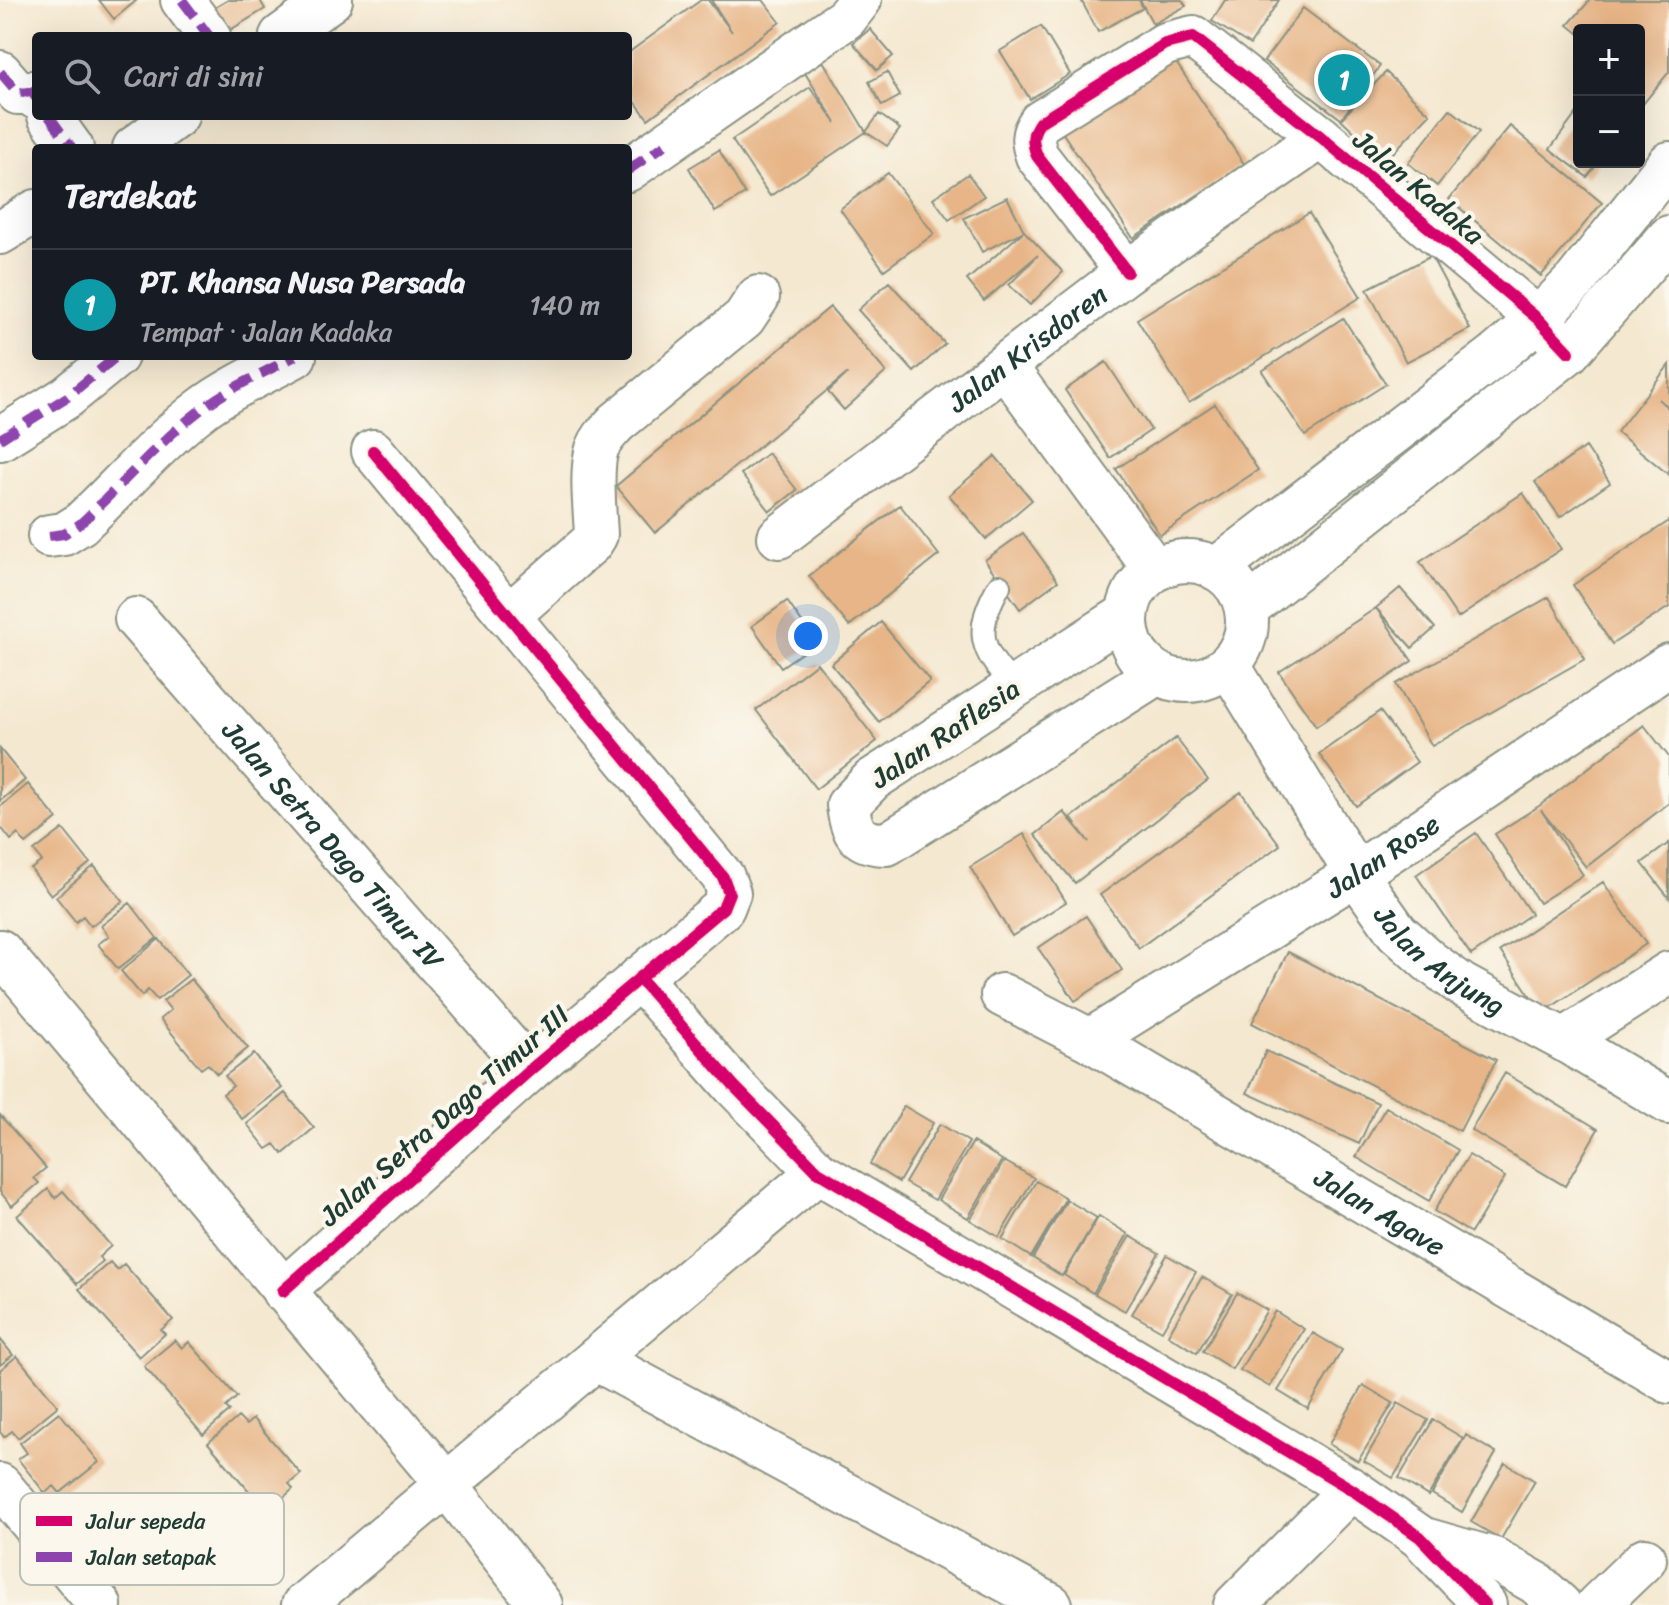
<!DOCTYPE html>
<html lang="id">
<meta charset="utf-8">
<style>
:root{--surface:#171b24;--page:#242831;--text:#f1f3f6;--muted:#9ea1a6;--line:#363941;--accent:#b45309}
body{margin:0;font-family:Sriracha,sans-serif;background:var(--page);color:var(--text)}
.controls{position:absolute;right:24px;top:24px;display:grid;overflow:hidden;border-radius:8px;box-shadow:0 8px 32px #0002}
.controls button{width:72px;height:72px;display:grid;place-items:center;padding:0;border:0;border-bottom:2px solid var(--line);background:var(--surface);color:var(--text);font:40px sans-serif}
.you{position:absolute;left:808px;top:636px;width:28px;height:28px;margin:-20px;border:6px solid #fff;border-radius:50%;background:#1a73e8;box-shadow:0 0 0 12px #1a73e833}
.badge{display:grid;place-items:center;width:52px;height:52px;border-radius:50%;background:var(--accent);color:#fff;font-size:26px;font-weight:700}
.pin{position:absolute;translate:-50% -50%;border:4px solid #fff;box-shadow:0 2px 8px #0006}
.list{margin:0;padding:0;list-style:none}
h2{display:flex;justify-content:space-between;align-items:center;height:104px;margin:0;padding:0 32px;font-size:34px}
h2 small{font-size:26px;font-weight:400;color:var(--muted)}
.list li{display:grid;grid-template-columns:52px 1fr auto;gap:24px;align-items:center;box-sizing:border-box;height:112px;padding:0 32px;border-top:2px solid var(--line)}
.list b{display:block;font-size:30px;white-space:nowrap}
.list p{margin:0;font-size:26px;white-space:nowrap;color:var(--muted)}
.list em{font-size:26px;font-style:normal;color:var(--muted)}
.icon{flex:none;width:44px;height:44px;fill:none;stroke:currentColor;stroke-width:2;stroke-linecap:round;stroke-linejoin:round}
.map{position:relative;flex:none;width:1669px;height:1605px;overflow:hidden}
.search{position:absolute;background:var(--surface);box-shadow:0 8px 32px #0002;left:32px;top:32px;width:600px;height:88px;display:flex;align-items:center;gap:20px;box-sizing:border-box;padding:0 28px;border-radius:8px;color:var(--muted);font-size:30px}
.panel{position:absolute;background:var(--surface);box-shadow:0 8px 32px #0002;left:32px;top:144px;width:600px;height:216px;border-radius:8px}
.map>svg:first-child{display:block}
</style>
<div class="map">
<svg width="1669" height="1605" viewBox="0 0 1669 1605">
<rect width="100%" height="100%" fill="#fbf7ec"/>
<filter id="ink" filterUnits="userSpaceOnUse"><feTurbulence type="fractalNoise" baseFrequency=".0125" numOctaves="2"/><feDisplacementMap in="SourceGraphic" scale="16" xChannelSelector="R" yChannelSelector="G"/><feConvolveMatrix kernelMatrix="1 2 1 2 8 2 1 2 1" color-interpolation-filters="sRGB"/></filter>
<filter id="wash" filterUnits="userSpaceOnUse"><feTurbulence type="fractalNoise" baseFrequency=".006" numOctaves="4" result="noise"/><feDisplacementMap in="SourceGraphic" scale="32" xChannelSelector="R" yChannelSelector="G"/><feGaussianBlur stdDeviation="1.8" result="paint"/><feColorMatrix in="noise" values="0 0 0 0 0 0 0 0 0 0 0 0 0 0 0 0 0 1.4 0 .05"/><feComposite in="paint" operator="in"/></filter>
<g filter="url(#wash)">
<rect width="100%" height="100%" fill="#f4e8d0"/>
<g id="blocks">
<!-- building -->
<path fill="#e7b587" d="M99 0H137L114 19Z
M228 0H260L265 9 220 36 201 16Z
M701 0H708L732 32 711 0H763L780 22 648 119 628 92V53Z
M1081 0H1139L1143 8 1098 32Z
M1140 0H1182L1186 6 1153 24Z
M1225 0H1279L1250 45 1212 21Z
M1590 0H1669V72L1639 109V30H1579V34L1568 25Z
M1303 8 1380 66 1341 119 1264 61Z
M1041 26 1070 74 1030 99 1000 51Z
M870 29 893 56 877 70 853 43Z
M1167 49 1244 164 1133 238 1056 123Z
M823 61 866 132 770 196 732 140 810 87 836 123 805 73Z
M887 72 900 96 882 106 869 82Z
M1386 72 1430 114 1385 161 1341 119Z
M1450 109 1479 132 1437 186 1408 163Z
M1579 110V162H1599L1587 177 1550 149Z
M879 114 900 129 887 146 866 132Z
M1510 126 1602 203 1541 276 1449 199Z
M719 150 745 194 715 212 689 168Z
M888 173 934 234 884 270 840 209Z
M968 174 984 196 949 220 933 198Z
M1007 197 1024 231 1063 272 1030 305 1009 285 1038 255 984 301 967 280 1024 231 982 252 964 218Z
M1309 213 1361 297 1189 403 1137 319Z
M1431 256 1470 329 1406 362 1367 289Z
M889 282 945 344 914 372 858 310Z
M830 307 886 372 844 410 828 392 848 373 655 533 616 486Z
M1343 318 1386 384 1305 436 1262 371Z
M1106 362 1151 430 1110 458 1065 390Z
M1669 365V407L1658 399 1669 409V475L1617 432Z
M1215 404 1258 470 1160 535 1116 469Z
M1586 447 1610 483 1560 517 1535 482Z
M768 453 797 490 770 511 741 474Z
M995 456 1032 500 986 539 949 495Z
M1523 493 1561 549 1458 618 1420 562Z
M900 505 939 555 849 626 809 576Z
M1669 521V607L1612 644 1573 585Z
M1023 533 1058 581 1020 609 985 560Z
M1400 588 1435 628 1412 648 1376 608 1412 661 1316 726 1279 672 1376 608Z
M1549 597 1585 659 1432 746 1396 684Z
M787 601 816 643 781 667 752 626Z
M881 622 930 681 879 722 831 664Z
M817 663 877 741 816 789 756 710Z
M1380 711 1417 762 1356 806 1319 754Z
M1644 725 1669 757V803L1586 867 1541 810 1583 875 1539 903 1495 834 1539 806Z
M1176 738 1208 780 1075 883 1035 835 1064 812 1089 842 1071 818Z
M0 749 25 780 0 801Z
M28 784 57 819 26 844 18 834 11 840 0 826V807Z
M1241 792 1280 845 1139 948 1100 895Z
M63 829 90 863 51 895 31 869 42 861 34 851Z
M1476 833 1531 914 1471 955 1416 875Z
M1024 834 1066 902 1012 936 970 867Z
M1669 843V898L1642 863Z
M94 866 123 901 91 926 83 916 76 922 56 897Z
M1603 882 1646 944 1542 1013 1500 951Z
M130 903 157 938 118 969 98 944 109 936 101 926Z
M1086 916 1122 970 1075 1001 1038 948Z
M159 939 188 975 157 1000 148 990 142 996 121 971Z
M1288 952 1496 1060 1460 1131 1252 1023Z
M191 979 248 1048 217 1074 208 1064 201 1069 160 1019 171 1010 163 1001Z
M1266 1051 1378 1103 1359 1144 1247 1093Z
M254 1054 282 1088 242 1119 223 1094 233 1086 225 1076Z
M1505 1073 1598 1129 1565 1186 1471 1130Z
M285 1093 314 1128 283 1154 275 1144 267 1149 247 1124Z
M904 1106 933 1123 899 1182 870 1164Z
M1386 1107 1458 1150 1429 1201 1356 1157Z
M0 1115 46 1168 34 1178 39 1183 12 1206 0 1192Z
M940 1124 969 1142 935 1200 905 1183Z
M973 1142 1002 1160 968 1218 938 1200Z
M1469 1155 1505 1177 1471 1233 1434 1211Z
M1004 1161 1034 1178 999 1237 970 1220Z
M1036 1181 1066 1198 1031 1257 1002 1239Z
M48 1189 55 1198 63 1191 111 1246 99 1257 103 1261 77 1284 17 1216Z
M1067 1200 1097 1218 1062 1276 1033 1258Z
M1099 1216 1128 1234 1093 1293 1064 1275Z
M1130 1236 1159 1253 1125 1311 1095 1294Z
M1167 1255 1196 1272 1162 1331 1132 1314Z
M110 1262 117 1270 124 1264 173 1320 161 1330 165 1334 139 1357 79 1289Z
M1202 1277 1232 1294 1197 1353 1168 1335Z
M1237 1293 1267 1310 1232 1369 1203 1351Z
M1275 1311 1304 1329 1270 1387 1240 1370Z
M1313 1333 1342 1350 1308 1409 1278 1391Z
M0 1339 13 1355 0 1365Z
M175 1340 182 1348 189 1342 237 1397 226 1407 230 1411 203 1435 144 1366Z
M17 1356 58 1406 18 1438 12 1431 4 1437 0 1432V1370Z
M1363 1385 1393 1403 1358 1461 1329 1444Z
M1398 1403 1428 1420 1393 1478 1364 1461Z
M59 1412 99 1462 60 1493 54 1486 45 1493 18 1459 27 1453 20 1443Z
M238 1417 246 1425 253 1419 301 1474 289 1484 293 1489 267 1512 208 1443Z
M1433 1420 1463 1438 1428 1496 1399 1478Z
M1466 1435 1496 1453 1462 1512 1432 1494Z
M1505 1463 1535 1481 1501 1539 1471 1522Z"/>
</g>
</g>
<g filter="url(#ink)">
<use href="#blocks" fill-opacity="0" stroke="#8a9282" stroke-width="2"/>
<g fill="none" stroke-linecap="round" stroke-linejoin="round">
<!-- lane casing -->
<g stroke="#8a9282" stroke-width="26">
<path id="lane" d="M999 586C974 630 979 651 1015 686"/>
</g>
<!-- street casing -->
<g stroke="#8a9282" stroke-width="46">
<g id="street">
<path d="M182 0 209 36"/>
<path d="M281 36 331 0"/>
<path d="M0 72 18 93 32 92 36 98"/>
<path d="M49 116 72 148"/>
<path d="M134 148 177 116"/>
<path d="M628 170 846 18 860 0"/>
<path d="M0 233 36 211"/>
<path d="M1127 272 1037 156C1032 142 1031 134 1040 122L1165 44 1193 37 1321 137 1538 319 1569 352"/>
<path d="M1005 366 1155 570"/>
<path d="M0 439 67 397 117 356"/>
<path d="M49 536 64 534 80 524C121 486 158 442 203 408 231 387 264 373 295 356"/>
<path id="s1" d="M779 537 1127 272 1321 137"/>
<circle cx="1187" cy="621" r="60"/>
<path d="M1216 569 1497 354 1538 319 1575 281 1669 163"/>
<path d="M1246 609 1569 352 1669 237"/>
<path d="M1127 614 872 780 848 805C851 833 858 844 887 844L1156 674"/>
<path d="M508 616 591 543 596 535C595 511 590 471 597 449 601 438 609 431 616 423L744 318 758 297"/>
<path id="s2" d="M136 619 530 1070"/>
<path id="s3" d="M1229 666 1356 874 1397 932 1429 961 1462 985 1564 1040 1669 1103"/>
<path d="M0 951 446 1484 541 1605"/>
<path d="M639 978 734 1086 818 1172 1351 1489 1420 1537 1485 1605"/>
<path id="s4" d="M1002 995 1090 1040 1669 1382"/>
<path id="s5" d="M1090 1040 1356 874 1669 665"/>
<path d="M1564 1040 1669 973"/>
<path d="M283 1291 530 1070 723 908 729 893 723 877 373 451"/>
<path d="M597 1360 1051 1605"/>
<path d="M0 1485 100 1605"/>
<path d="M1421 1538 1494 1559 1536 1583 1560 1605"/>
<path d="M303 1605 818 1172"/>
<path d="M1235 1605 1351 1489"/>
<path d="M1597 1605 1645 1559"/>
</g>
</g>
<!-- lane -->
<use href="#lane" stroke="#fff" stroke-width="22"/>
<!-- street -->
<use href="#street" stroke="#fff" stroke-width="42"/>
<!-- quiet -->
<path stroke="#8e44ad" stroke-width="10" stroke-dasharray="20 10" stroke-linecap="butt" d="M182 0 209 36
M0 72 18 93 32 92 36 98
M49 116 72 148
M628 170 665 145
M0 439 67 397 117 356
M49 536 64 534 80 524C121 486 158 442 203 408 231 387 264 373 295 356"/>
<!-- cycleway casing -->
<g stroke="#fbf7ec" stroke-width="17">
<path id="cycleway" d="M1127 272 1037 156C1032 142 1031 134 1040 122L1165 44 1193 37 1321 137 1538 319 1569 352
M639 978 734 1086 818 1172 1351 1489 1420 1537 1485 1605
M283 1291 530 1070 723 908 729 893 723 877 373 451"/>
</g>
<!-- cycleway -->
<use href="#cycleway" stroke="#d6006c" stroke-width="12"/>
</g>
</g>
<g text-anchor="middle" stroke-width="8" stroke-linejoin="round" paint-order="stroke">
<!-- street labels -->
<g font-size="28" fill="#1f3d34" stroke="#fbf7ec">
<text transform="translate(1419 187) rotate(40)" y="10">Jalan Kadaka</text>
<text dy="10" stroke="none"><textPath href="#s1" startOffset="312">Jalan Krisdoren</textPath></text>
<text transform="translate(945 733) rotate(-34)" y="10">Jalan Raflesia</text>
<text dy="10" stroke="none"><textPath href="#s2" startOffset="300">Jalan Setra Dago Timur IV</textPath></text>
<text dy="10" stroke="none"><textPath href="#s5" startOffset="346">Jalan Rose</textPath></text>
<text dy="10" stroke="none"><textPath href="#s3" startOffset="366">Jalan Anjung</textPath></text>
<text transform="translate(444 1115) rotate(-41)" y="10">Jalan Setra Dago Timur III</text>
<text dy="10" stroke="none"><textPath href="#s4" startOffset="436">Jalan Agave</textPath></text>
</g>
</g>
<!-- legend -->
<rect x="20" y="1493" width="264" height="92" rx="12" fill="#fbf7ec" stroke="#b9bfb5" stroke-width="2"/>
<rect x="36" y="1516" width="36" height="10" fill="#d6006c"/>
<rect x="36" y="1552" width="36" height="10" fill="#8e44ad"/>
<g font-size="22" fill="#1f3d34">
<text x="86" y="1529">Jalur sepeda</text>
<text x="86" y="1565">Jalan setapak</text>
</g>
</svg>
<div class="controls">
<button>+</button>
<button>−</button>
</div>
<div class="you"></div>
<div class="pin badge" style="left:1344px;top:80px;background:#0f9aa8">1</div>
<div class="search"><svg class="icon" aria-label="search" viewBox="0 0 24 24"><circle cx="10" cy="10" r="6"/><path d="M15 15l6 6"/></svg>Cari di sini</div>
<section class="panel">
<h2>Terdekat<small></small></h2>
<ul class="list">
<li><span class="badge" style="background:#0f9aa8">1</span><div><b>PT. Khansa Nusa Persada</b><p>Tempat · Jalan Kadaka</p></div><em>140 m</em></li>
</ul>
</section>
</div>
